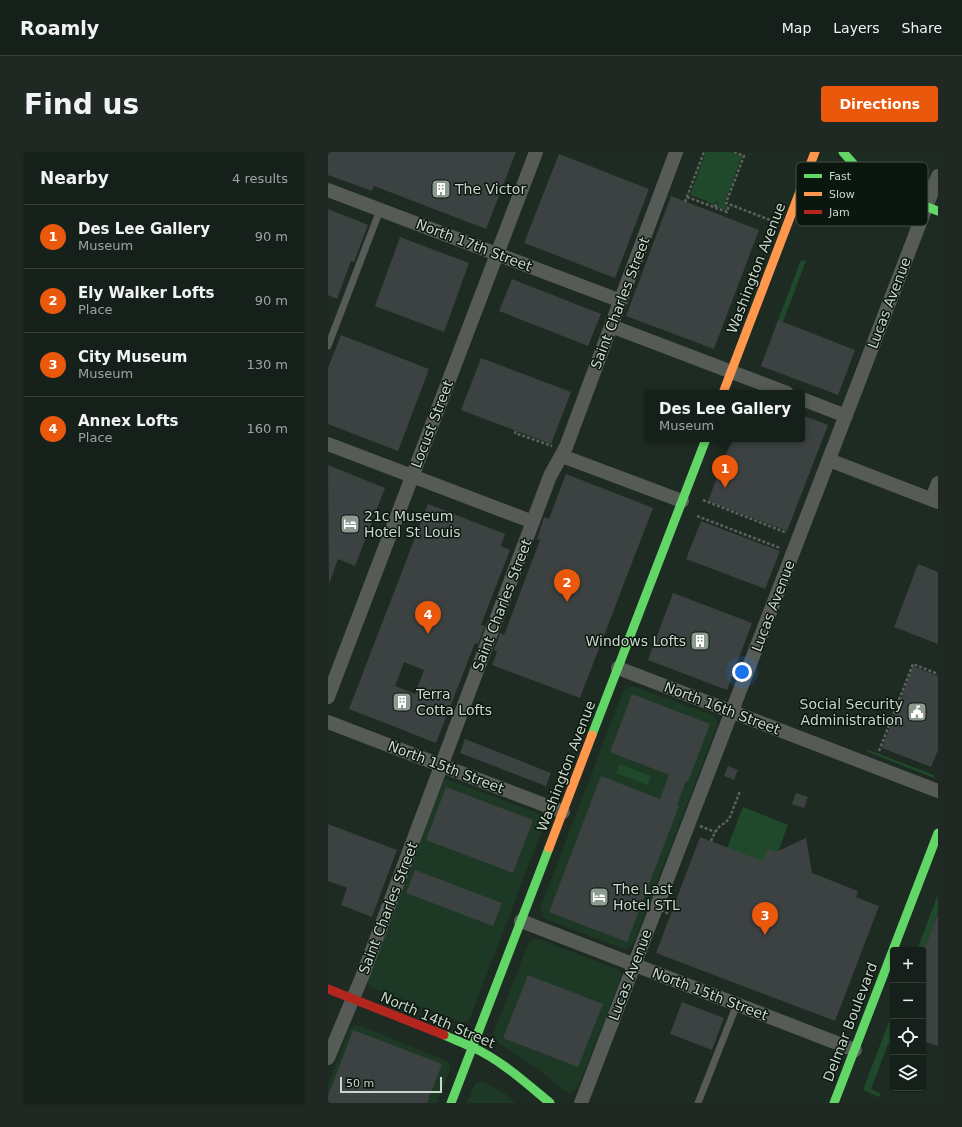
<!DOCTYPE html>
<meta charset="utf-8">
<style>
:root{--surface:#16201a;--page:#1f2823;--text:#f1f3f6;--muted:#9ea3a2;--line:#353e39;--accent:#ea580c}
body{margin:0;font-family:"DejaVu Sans",sans-serif;background:var(--page);color:var(--text)}
.controls{position:absolute;right:12px;bottom:12px;display:grid;overflow:hidden;border-radius:4px;box-shadow:0 1px 3px #0004}
.controls button{width:36px;height:36px;display:grid;place-items:center;padding:0;border:0;border-bottom:1px solid var(--line);background:var(--surface);color:var(--text);font:20px sans-serif}
.scale{position:absolute;left:12px;bottom:10px;width:102px;box-sizing:border-box;padding-left:4px;border:2px solid #c8d6cb;border-top:0;font-size:11px;line-height:14px;white-space:nowrap;color:#c8d6cb;-webkit-text-stroke:3px #0b160e;paint-order:stroke}
.you{position:absolute;left:414px;top:520px;width:14px;height:14px;margin:-10px;border:3px solid #fff;border-radius:50%;background:#1a73e8;box-shadow:0 0 0 6px #1a73e833}
.badge{display:grid;place-items:center;width:26px;height:26px;border-radius:50%;background:var(--accent);color:#fff;font-size:13px;font-weight:700}
.pin{position:absolute;translate:-50% -33px;filter:drop-shadow(0 1px 2px #0008)}
.pin::after{content:'';position:absolute;top:21px;width:14px;height:12px;background:inherit;clip-path:polygon(0 0,100% 0,50% 100%)}
.popup{position:absolute;left:317px;top:238px;width:160px;height:52px;box-sizing:border-box;display:grid;place-content:center;border-radius:4px;background:var(--surface);filter:drop-shadow(0 1px 3px #0005);font-size:13px;white-space:nowrap;color:var(--muted)}
.popup b{font-size:15px;color:var(--text)}
.popup::after{content:'';position:absolute;left:50%;top:100%;margin-left:-8px;border:8px solid transparent;border-top-color:var(--surface)}
.list{margin:0;padding:0;list-style:none}
h2{display:flex;justify-content:space-between;align-items:center;height:52px;margin:0;padding:0 16px;font-size:17px}
h2 small{font-size:13px;font-weight:400;color:var(--muted)}
.list li{display:grid;grid-template-columns:26px 1fr auto;gap:12px;align-items:center;box-sizing:border-box;height:64px;padding:0 16px;border-top:1px solid var(--line)}
.list b{display:block;font-size:15px;white-space:nowrap}
.list p{margin:0;font-size:13px;white-space:nowrap;color:var(--muted)}
.list em{font-size:13px;font-style:normal;color:var(--muted)}
.icon{flex:none;width:22px;height:22px;fill:none;stroke:currentColor;stroke-width:2;stroke-linecap:round;stroke-linejoin:round}
.map{position:relative;flex:none;width:610px;height:951px;overflow:hidden;border-radius:4px}
header{display:flex;align-items:center;gap:24px;box-sizing:border-box;height:56px;padding:0 20px;background:var(--surface);border-bottom:1px solid var(--line)}
header strong{font-size:19px}
nav{display:flex;gap:22px;margin-inline-start:auto;font-size:14px}
.intro{display:flex;align-items:center;justify-content:space-between;box-sizing:border-box;height:96px;padding:0 24px}
h1{margin:0;font-size:28px}
.button{padding:10px 18px;border-radius:4px;background:var(--accent);color:#fff;font-size:14px;font-weight:700}
main{display:flex;gap:24px;padding:0 24px}
aside{flex:1;background:var(--surface);border-radius:4px;box-shadow:0 1px 3px #0004}
.map>svg:first-child{display:block}
</style>
<header>
<strong>Roamly</strong>
<nav><a>Map</a><a>Layers</a><a>Share</a></nav>
</header>
<div class="intro"><h1>Find us</h1><a class="button">Directions</a></div>
<main>
<aside>
<h2>Nearby<small>4 results</small></h2>
<ul class="list">
<li><span class="badge">1</span><div><b>Des Lee Gallery</b><p>Museum</p></div><em>90 m</em></li>
<li><span class="badge">2</span><div><b>Ely Walker Lofts</b><p>Place</p></div><em>90 m</em></li>
<li><span class="badge">3</span><div><b>City Museum</b><p>Museum</p></div><em>130 m</em></li>
<li><span class="badge">4</span><div><b>Annex Lofts</b><p>Place</p></div><em>160 m</em></li>
</ul>
</aside>
<div class="map">
<svg width="610" height="951" viewBox="0 0 610 951">
<rect width="100%" height="100%" fill="#1e2b22"/>
<!-- built -->
<path fill="#1d3925" d="M305 534 382 562 387 565 390 570 389 574 306 790 303 795 300 797H296L220 768 216 766 215 764 213 759V754L294 542 297 537Z
M118 627 207 660 213 663 215 667 216 672 214 678 142 866 140 869 134 870 43 835 41 833 40 828 113 635 116 628Z
M206 787H211L288 817 292 819 293 822V826L250 935 247 939 242 941 237 939 210 917 168 889 166 886V880L200 792Z
M28 873 33 874 119 909 121 911 122 917 109 951H0V933L21 878 23 875Z
M155 929 180 944 188 951H139L147 932 151 930Z"/>
<!-- green -->
<path fill="#20482b" d="M378 0H402L414 4 396 52 399 53 398 58 389 55 391 50 388 49 386 53 379 50V49L362 43Z
M473 108 478 109 455 170 450 168Z
M538 597 606 623V626L540 600Z
M292 612 323 624 320 633 288 621Z
M415 655 460 673 445 713 399 696Z
M610 742V761L595 800V798H589Z
M565 859V893L560 892 543 937 552 941 553 942 551 945 535 938Z"/>
<!-- building -->
<path fill="#3c4142" fill-rule="evenodd" d="M0 0H188L158 77 46 34 44 39 0 23Z
M231 2 321 37 287 126 196 91Z
M343 44 431 78 386 197 298 164Z
M0 57 40 73 26 110 23 109 9 147 0 143Z
M72 85 141 111 116 180 47 154Z
M184 127 273 162 260 194 171 159Z
M450 168 527 198 510 243 433 214Z
M13 183 101 217 70 299 0 272V216Z
M153 206 243 240 223 292 133 258Z
M474 263 500 273 459 379 380 349 404 287H474Z
M0 313 57 336 27 414 10 407 1 432Z
M238 322 325 356 252 546 164 513 169 500 166 498 172 481 176 483 212 388 209 387 216 365 221 367Z
M100 352 177 382 173 394 182 398 153 473 157 474 150 492 147 491 108 591 21 557ZM76 510 96 518 87 542 67 534Z
M373 369 452 399 437 437 358 407Z
M590 412 610 420V492L566 475Z
M345 441 424 471 399 538 320 508Z
M585 514 610 524V598L603 615 554 596Z
M304 542 382 572 360 630 358 629 349 653 351 654 299 790 221 760 273 624 332 647 341 623 282 600Z
M137 587 223 621 218 634 132 601Z
M400 614 410 618 406 628 396 624Z
M118 635 205 668 185 721 98 688Z
M468 641 480 645 476 656 464 652Z
M0 672 69 698 44 765 13 753 19 736 0 729Z
M372 685 435 709 440 697 448 700 478 686 484 721 530 739 528 745 551 754 507 869 328 801Z
M87 718 174 751 165 774 78 741Z
M609 764H610V894L595 889V800Z
M200 823 275 852 250 915 175 886Z
M354 850 396 866 384 898 342 882Z
M25 878 114 912 99 951H0V944Z"/>
<g fill="none" stroke-linecap="round" stroke-linejoin="round">
<!-- path -->
<path stroke="#5b615d" stroke-width="2.5" stroke-dasharray="3 2" stroke-linecap="butt" d="M406 0 416 4 398 51 442 68
M359 45 399 60 401 53
M357 50 376 0
M387 55 389 50
M188 279 187 281 224 294
M375 348 459 381
M369 364 452 396
M551 599 585 512 610 522
M372 674 387 680
M383 689 387 680 392 674 398 670 402 665 412 639"/>
<!-- lane -->
<path stroke="#565b57" stroke-width="7" d="M0 194 52 58
M370 951 409 852"/>
<!-- street -->
<path stroke="#565b57" stroke-width="14" d="M0 38 293 149
M283 174 459 241
M474 247 518 264
M0 292 205 370
M234 304 354 349
M501 308 610 350
M604 347 610 331
M290 516 610 639
M0 545 208 0
M0 570 235 660
M193 769 527 898
M0 906 34 825 216 340 222 324 238 295 348 0
M253 951 610 24"/>
<!-- fast -->
<path stroke="#63d668" stroke-width="9" d="M515 0 536 24 550 36 610 59
M264 583 378 287
M565 798 610 681
M116 883C125 887 135 891 144 895 173 908 198 931 222 951
M123 951 221 696
M506 951 565 798"/>
<!-- slow -->
<path stroke="#ff974d" stroke-width="9" d="M395 241 487 0
M221 696 264 583"/>
<!-- jam -->
<path stroke="#b3261e" stroke-width="9" d="M0 837 116 883"/>
<!-- path-bridge -->
<path stroke="#5b615d" stroke-width="2.5" stroke-dasharray="3 2" stroke-linecap="butt" d="M314 751 342 762"/>
</g>
<!-- icons -->
<defs>
<g id="building-square" transform="scale(1)"><rect x="-9" y="-9" width="18" height="18" rx="4" fill="#8c9a90" stroke="#0b160e"/><path d="M-4-6H4V6H1V3H-1V6H-4ZM-2.5-4.3h1.7v1.8h-1.7ZM.8-4.3h1.7v1.8H.8ZM-2.5-1h1.7V.8h-1.7ZM.8-1h1.7V.8H.8Z" fill="#fff"/></g>
<g id="hotel-square" transform="scale(1)"><rect x="-9" y="-9" width="18" height="18" rx="4" fill="#8c9a90" stroke="#0b160e"/><path d="M-6-4.5h1.5V1H6V5H4.5V3h-9V5H-6ZM-4 0a1.8 1.8 0 1 1 3.6 0ZM.5 0V-2.5h3Q6-2.5 6 0Z" fill="#fff"/></g>
<g id="civic-square" transform="scale(1)"><rect x="-9" y="-9" width="18" height="18" rx="4" fill="#8c9a90" stroke="#0b160e"/><path d="M-.6-6.5H3V-4.5H.6V-3L4-1V1h2V6H-6V1h2V-1L-.6-3ZM-1.2 2.5V6h2.4V2.5Z" fill="#fff"/></g>
</defs>
<g fill-rule="evenodd">
<use href="#building-square" x="113" y="37"/>
<use href="#hotel-square" x="22" y="372"/>
<use href="#building-square" x="372" y="489"/>
<use href="#building-square" x="74" y="550"/>
<use href="#civic-square" x="589" y="560"/>
<use href="#hotel-square" x="271" y="745"/>
</g>
<g text-anchor="middle" stroke-width="3" stroke-linejoin="round" paint-order="stroke">
<!-- poi labels -->
<g font-size="14" fill="#c8d6cb" stroke="#0b160e" text-anchor="start">
<text x="127" y="42">The Victor</text>
<text x="36" y="369">21c Museum<tspan x="36" dy="16">Hotel St Louis</tspan></text>
<text x="358" y="494" text-anchor="end">Windows Lofts</text>
<text x="88" y="547">Terra<tspan x="88" dy="16">Cotta Lofts</tspan></text>
<text x="575" y="557" text-anchor="end">Social Security<tspan x="575" dy="16">Administration</tspan></text>
<text x="285" y="742">The Last<tspan x="285" dy="16">Hotel STL</tspan></text>
</g>
<!-- street labels -->
<g font-size="14" fill="#c8d6cb" stroke="#0b160e">
<text transform="translate(146 93) rotate(21)" y="5">North 17th Street</text>
<text transform="translate(428 116) rotate(-69)" y="5">Washington Avenue</text>
<text transform="translate(292 151) rotate(-69)" y="5">Saint Charles Street</text>
<text transform="translate(561 151) rotate(-69)" y="5">Lucas Avenue</text>
<text transform="translate(104 272) rotate(-69)" y="5">Locust Street</text>
<text transform="translate(174 453) rotate(-69)" y="5">Saint Charles Street</text>
<text transform="translate(445 454) rotate(-69)" y="5">Lucas Avenue</text>
<text transform="translate(394 556) rotate(21)" y="5">North 16th Street</text>
<text transform="translate(238 614) rotate(-69)" y="5">Washington Avenue</text>
<text transform="translate(118 615) rotate(21)" y="5">North 15th Street</text>
<text transform="translate(60 756) rotate(-69)" y="5">Saint Charles Street</text>
<text transform="translate(302 823) rotate(-69)" y="5">Lucas Avenue</text>
<text transform="translate(382 842) rotate(21)" y="5">North 15th Street</text>
<text transform="translate(110 868) rotate(23)" y="5">North 14th Street</text>
<text transform="translate(522 870) rotate(-69)" y="5">Delmar Boulevard</text>
</g>
</g>
<!-- legend -->
<rect x="468" y="10" width="132" height="64" rx="6" fill="#0b160e" stroke="#445047" stroke-width="1"/>
<rect x="476" y="22" width="18" height="4" fill="#63d668"/>
<rect x="476" y="40" width="18" height="4" fill="#ff974d"/>
<rect x="476" y="58" width="18" height="4" fill="#b3261e"/>
<g font-size="11" fill="#c8d6cb">
<text x="501" y="28">Fast</text>
<text x="501" y="46">Slow</text>
<text x="501" y="64">Jam</text>
</g>
</svg>
<div class="controls">
<button>+</button>
<button>−</button>
<button><svg class="icon" aria-label="locate" viewBox="0 0 24 24"><circle cx="12" cy="12" r="6"/><path d="M12 2v4M12 18v4M2 12h4M18 12h4"/></svg></button>
<button><svg class="icon" aria-label="layers" viewBox="0 0 24 24"><path d="M12 4l9 5-9 5-9-5zM3 14l9 5 9-5"/></svg></button>
</div>
<div class="scale">50 m</div>
<div class="you"></div>
<div class="pin badge" style="left:397px;top:336px">1</div>
<div class="popup"><b>Des Lee Gallery</b>Museum</div>
<div class="pin badge" style="left:239px;top:450px">2</div>
<div class="pin badge" style="left:437px;top:783px">3</div>
<div class="pin badge" style="left:100px;top:482px">4</div>
</div>
</main>
